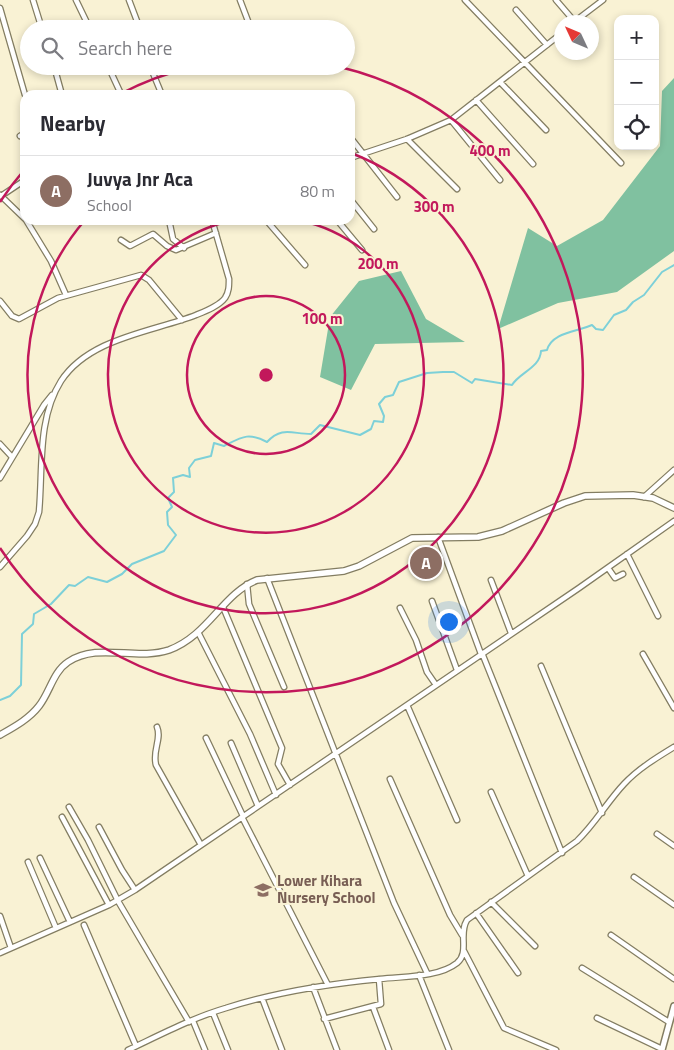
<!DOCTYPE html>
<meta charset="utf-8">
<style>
:root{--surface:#fff;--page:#f7f7f7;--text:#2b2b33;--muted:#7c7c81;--line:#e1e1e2;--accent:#db2777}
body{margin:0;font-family:"Titillium Web",sans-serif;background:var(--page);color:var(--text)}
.controls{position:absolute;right:15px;top:15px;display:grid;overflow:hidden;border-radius:10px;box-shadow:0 2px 8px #0003}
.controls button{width:45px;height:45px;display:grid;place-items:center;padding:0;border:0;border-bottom:1px solid var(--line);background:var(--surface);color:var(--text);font:25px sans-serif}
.compass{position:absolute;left:554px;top:15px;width:45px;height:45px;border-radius:50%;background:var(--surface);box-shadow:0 2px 8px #0003;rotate:314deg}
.you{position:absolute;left:448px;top:621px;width:18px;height:18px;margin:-12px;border:4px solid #fff;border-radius:50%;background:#1a73e8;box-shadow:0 0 0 8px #1a73e833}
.badge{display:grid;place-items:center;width:32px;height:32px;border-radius:50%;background:var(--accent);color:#fff;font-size:16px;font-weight:700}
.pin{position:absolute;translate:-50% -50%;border:2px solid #fff;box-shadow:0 1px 5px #0006}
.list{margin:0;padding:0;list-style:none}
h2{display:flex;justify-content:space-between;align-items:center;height:65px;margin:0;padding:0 20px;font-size:21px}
h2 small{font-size:16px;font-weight:400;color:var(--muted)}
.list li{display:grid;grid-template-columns:32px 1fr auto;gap:15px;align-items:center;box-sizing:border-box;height:70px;padding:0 20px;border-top:1px solid var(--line)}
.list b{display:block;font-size:19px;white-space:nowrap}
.list p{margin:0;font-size:16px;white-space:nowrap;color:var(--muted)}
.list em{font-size:16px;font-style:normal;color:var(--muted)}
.icon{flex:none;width:28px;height:28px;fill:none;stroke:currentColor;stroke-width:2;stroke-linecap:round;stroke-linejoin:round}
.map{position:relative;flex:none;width:674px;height:1050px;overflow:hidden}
.search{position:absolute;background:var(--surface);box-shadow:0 2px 8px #0003;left:20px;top:20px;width:335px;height:55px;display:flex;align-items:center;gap:12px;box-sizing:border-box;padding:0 18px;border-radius:28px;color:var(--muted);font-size:19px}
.panel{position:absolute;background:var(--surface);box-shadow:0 2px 8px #0003;left:20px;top:90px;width:335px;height:135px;border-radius:15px}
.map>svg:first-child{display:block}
</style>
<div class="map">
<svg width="674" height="1050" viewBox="0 0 674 1050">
<rect width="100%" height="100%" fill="#f9f2d4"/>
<!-- forest -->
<path fill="#80c1a0" d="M674 78V251L617 292 558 303 498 329 528 228 557 246 603 220 660 146 662 91Z
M401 271 426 319 465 342 375 344 351 390 320 377 330 317 359 281Z"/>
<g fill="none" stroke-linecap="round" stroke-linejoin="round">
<!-- stream -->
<path stroke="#7dd0d8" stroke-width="2" d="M0 700 10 696 21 685 22 634 33 624 34 614 51 604 69 585 75 586 88 577 107 582 122 574 132 564 164 551 176 535 168 525 167 512 172 507 168 498 174 492 173 478 183 475 190 477 189 468 195 460 211 456 214 443 224 446C242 437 248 432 267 442 282 426 292 434 311 434L320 425 360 435 371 429 374 421 383 422 384 416 379 404 385 397 393 395 399 382 427 373 443 372H454L472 383 475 379 512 385C520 372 540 368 541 351L547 350C552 332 577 332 592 325L596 329 603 330 614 315 626 310 633 302 644 295 662 272 674 265"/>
<!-- minor casing -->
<g stroke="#837d62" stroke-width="7">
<path id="minor" d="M33 0 42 29
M76 0 90 29
M129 0 140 29
M240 0 248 21V29
M465 0 621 163
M556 0 575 22
M0 8 25 95
M516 10 547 45
M574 22 603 0
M54 66 62 95
M108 66 121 94
M150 66 162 95
M500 82 546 130
M476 100 533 164
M451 120 500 180
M20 136 25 133
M350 137 397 197
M407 139 457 189
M350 158 407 139 451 120 562 33
M0 195 25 219
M1 196 25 180
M350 199 374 229
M26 220 51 261 66 295
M169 220 173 239 184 248
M266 220 305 265
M337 220 362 250
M121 240 130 246 153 234 167 246 176 250 216 233
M0 301 12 316 19 319 58 298 141 275 149 280 182 320
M0 444 12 457
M0 478 44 405 52 395
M644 497 674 470
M438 537 481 654
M627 554 658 616
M0 567 27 536 35 524 39 512C43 469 37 419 61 381 89 338 152 332 196 315 206 311 219 306 225 298 229 292 229 286 229 279L212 220
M608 568 615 578 623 574
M267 578 394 903 427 973
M491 580 511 633
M247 584 249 604 284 687
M432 601 457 670
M223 607 282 748 278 764 290 785
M400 608 416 640 427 672 436 685
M198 632 250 734 276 795
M482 653 562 853
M643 654 674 708
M541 666 602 813
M407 705 457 820
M157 727C162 739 152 751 156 765L201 845
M206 738 243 816
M231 743 258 806
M390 779 450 915 462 935
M491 792 528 876
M69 807 88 840 118 901 189 1022
M62 817 109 905
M242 817 328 985
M99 827 122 870 135 890
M657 834 674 846
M40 858 70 922
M28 862 56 928
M634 877 674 905
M491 902 535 946
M476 913 518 973
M0 916 11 948
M84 925 136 1046
M611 935 674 979
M464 951 504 1028 556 1050
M0 953 109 905 135 890 579 588 674 521
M582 968 669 1022
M419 975 449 1050
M313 987 337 1050
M262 998 282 1050
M373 1007 389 1050
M213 1013 228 1050
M597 1018 662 1049
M324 1019 381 1004 379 979
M193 1021 205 1050
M128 1050C160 1035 192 1018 226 1008 276 992 327 984 380 979 403 976 438 978 457 963 470 952 458 934 467 920L577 841C595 824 607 802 624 784 638 769 656 758 674 747"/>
</g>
<!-- tertiary casing -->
<g stroke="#837d62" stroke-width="8">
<path id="tertiary" d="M662 1050 674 1006"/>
</g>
<!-- secondary casing -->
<g stroke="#837d62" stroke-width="8">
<path id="secondary" d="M0 735C14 727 29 719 39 706 50 692 53 672 68 662 98 642 136 661 169 650 209 635 222 594 257 580L344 571 359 566 412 538 478 537 502 531 564 503 585 496 633 495 653 498 674 508"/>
</g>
<!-- minor -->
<use href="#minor" stroke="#fff" stroke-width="4.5"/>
<!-- tertiary -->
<use href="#tertiary" stroke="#fff" stroke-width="5"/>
<!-- secondary -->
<use href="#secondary" stroke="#fff" stroke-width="5.5"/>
</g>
<!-- distance rings -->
<g fill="none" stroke="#c2185b" stroke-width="2.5">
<circle cx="266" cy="375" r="79"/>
<path d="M298 220A158 158 0 1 1 234 220"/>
<path d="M351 153A238 238 0 1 1 85 220"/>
<path d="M0 202A317 317 0 0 1 25 169M120 94A317 317 0 0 1 192 67M340 67A317 317 0 1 1 0 548"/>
</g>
<!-- icons -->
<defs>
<g id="school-bare" transform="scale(1.35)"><path d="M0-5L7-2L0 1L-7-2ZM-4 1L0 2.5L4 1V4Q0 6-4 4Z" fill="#8d6e63" stroke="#f9f2d4" stroke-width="2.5" paint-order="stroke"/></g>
</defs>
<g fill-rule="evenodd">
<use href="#school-bare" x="263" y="890"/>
</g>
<g text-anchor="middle" stroke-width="4" stroke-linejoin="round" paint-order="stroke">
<!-- education labels -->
<g font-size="15" font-weight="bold" fill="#785e54" stroke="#f9f2d4" text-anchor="start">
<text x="277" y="886">Lower Kihara<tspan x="277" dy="17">Nursery School</tspan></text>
</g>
</g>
<circle cx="266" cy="375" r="8" fill="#c2185b" stroke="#f9f2d4" stroke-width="2.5"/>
<g font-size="15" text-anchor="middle" font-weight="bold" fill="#c2185b" stroke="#f9f2d4" stroke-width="4" stroke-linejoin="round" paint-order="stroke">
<text x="490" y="156">400 m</text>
<text x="434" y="212">300 m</text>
<text x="378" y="269">200 m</text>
<text x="322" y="324">100 m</text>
</g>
</svg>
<div class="controls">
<button>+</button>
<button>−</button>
<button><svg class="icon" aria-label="locate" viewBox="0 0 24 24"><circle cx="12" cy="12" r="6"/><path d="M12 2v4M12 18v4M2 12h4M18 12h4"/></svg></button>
</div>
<svg class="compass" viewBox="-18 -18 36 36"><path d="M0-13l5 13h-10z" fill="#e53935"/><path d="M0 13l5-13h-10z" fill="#7c7c81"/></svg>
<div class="you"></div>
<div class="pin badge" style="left:426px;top:563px;background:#8d6e63">A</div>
<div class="search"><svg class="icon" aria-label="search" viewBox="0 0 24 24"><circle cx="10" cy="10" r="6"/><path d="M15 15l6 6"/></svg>Search here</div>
<section class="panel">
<h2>Nearby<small></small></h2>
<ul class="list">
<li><span class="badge" style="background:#8d6e63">A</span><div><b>Juvya Jnr Aca</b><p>School</p></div><em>80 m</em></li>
</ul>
</section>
</div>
